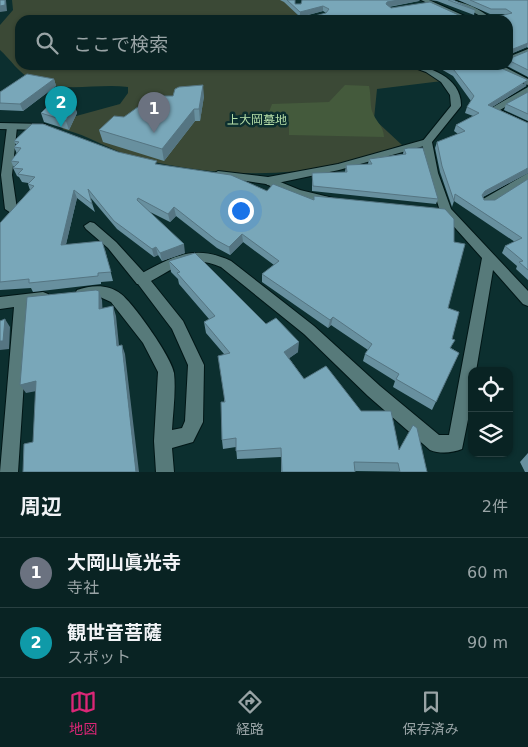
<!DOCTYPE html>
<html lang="ja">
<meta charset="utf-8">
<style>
:root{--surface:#092323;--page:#172f30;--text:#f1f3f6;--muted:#99a4a6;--line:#294041;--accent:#db2777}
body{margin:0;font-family:"DejaVu Sans","Noto Sans JP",sans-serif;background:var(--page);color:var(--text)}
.controls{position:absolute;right:15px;bottom:15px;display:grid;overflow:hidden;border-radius:10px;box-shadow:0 1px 4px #0004}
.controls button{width:45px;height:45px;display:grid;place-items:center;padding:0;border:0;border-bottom:1px solid var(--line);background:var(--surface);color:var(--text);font:25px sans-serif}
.you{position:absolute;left:240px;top:210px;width:18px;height:18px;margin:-12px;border:4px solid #fff;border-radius:50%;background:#1a73e8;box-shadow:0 0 0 8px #1a73e833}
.badge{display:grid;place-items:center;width:32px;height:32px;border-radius:50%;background:var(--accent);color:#fff;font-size:16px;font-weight:700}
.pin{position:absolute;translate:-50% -41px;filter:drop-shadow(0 1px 2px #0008)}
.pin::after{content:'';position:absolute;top:26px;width:18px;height:15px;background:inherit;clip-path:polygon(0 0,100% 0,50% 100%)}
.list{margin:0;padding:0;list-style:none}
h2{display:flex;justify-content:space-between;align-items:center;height:65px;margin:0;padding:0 20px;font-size:21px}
h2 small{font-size:16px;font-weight:400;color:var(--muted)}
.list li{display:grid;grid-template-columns:32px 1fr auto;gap:15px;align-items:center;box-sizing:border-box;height:70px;padding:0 20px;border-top:1px solid var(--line)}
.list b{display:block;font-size:19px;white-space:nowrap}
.list p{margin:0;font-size:16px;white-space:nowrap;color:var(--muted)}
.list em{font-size:16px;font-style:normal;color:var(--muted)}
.icon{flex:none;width:28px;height:28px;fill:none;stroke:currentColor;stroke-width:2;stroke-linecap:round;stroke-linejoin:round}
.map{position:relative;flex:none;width:528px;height:472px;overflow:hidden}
.search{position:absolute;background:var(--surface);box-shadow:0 1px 4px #0004;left:15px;right:15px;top:15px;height:55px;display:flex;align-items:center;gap:12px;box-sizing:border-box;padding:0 18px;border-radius:15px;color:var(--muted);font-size:19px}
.sheet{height:205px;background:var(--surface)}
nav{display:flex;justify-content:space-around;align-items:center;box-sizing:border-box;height:70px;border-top:1px solid var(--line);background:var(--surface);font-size:14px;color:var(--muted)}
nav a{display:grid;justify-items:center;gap:2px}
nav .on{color:var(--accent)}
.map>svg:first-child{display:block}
</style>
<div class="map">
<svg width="528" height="472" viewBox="0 0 528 472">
<rect width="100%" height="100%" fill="#0c2f2f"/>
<!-- green -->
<path fill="#3b4936" d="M12 0H285L297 14 299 20H20V65H398L430 72 442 81 377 89 374 119 402 145C380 152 358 160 336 165 270 179 202 174 137 158 111 151 89 135 62 129L65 126 58 121 120 104 128 93V87C96 83 61 94 31 79 20 74 9 58 0 50V25L13 10Z"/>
<!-- forest -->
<path fill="#445a3c" d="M345 85 369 86C371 94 370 105 372 111 375 121 384 126 384 137L289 135V125L273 118 269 112 272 104 329 102Z"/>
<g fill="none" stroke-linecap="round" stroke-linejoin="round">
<!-- lane casing -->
<g stroke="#001616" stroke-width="2">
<path id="lane" d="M528 87V94L500 110 528 123V130L488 110Z
M12 124 17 127 12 175 17 209 11 213 5 209 1 175 7 127Z
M427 139 432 142 431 144 339 170 268 185 262 181 268 177 338 164Z
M90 222 94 223 116 242 147 276 149 280 147 284H137L108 248 86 229 84 226Z"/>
</g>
<!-- street casing -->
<g stroke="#001616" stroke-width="2">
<path id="street" d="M421 0H429L469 18 476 17 480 19 463 20Z
M443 0C459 0 475 6 488 16L482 17 464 7Z
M528 49V54L508 62V57Z
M407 65C429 65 462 78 461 106L432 142 438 173 451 209 528 291V306L523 304 493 270 476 371H472V400L462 449C452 453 440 454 430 450L368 396 304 334 221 267C193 254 175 267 151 281L183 321 204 365 203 422 193 442 172 448 174 472H156L154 441 158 372 143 343 111 302 100 297 82 299 77 298 75 294 77 290C92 285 108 284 121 294 134 304 172 358 174 373 176 391 173 412 172 430L182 428 185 421 188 365 172 329 135 280 137 276C170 258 193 243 231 261L314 326 380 386 439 435H449L482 258 440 211 428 173 422 142 451 106 450 95 441 82 426 72Z
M491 65H501L528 79V85L491 68Z
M0 123 45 124 50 127 45 130 0 129Z
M218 171 268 177 300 190 333 198 335 201 329 205 293 196 266 184 214 176 213 174Z
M528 173V181L491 205H483L481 202 483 199Z
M43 292 48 294 50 298 48 302 29 305 18 472H0L14 307 0 309V297Z"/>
</g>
<!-- lane -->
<use href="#lane" fill="#577a7a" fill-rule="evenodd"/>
<!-- street -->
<use href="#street" fill="#577a7a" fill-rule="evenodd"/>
</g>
<!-- wall -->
<path fill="#68909f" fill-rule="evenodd" d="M280 0H295V4L419 1 389 7 391 8 463 17H496L506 15 504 14H490L458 0H528V48L527 47 508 55V57L511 58 528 51V77L505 65H508V20L300 17 284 2ZM323 11 326 13 311 17H301Z
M429 0H453L475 10 474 15 437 1Z
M434 65H494L526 86 492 107 528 173 483 197 484 200H495L528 179V280L516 269 517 266 502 253 505 246 515 242 454 201 452 207 440 172 435 148 437 142 458 134 454 131 456 125 473 116 465 113 467 107 471 101 453 76Z
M54 79 56 86 23 111 0 110V92Z
M528 92V121L504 110 506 104Z
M204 96 200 121H195L164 161 103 142 99 130 149 105Z
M74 104 77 113 69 130 44 122 41 113Z
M14 141 118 152 157 164 267 191 314 199V196L448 308 452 339 451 348 459 353 432 410 393 387 395 381 363 361 365 354 368 350 331 325 328 328 262 282V274L274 265 243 242 230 255 217 248 176 216 170 222 148 211 185 253 162 261 158 255 154 257 117 229 90 197 95 212 77 198 66 244 105 250 113 281 101 282V284L33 292 31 288 0 290V223L30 190 28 184V183L22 182 19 177 17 176 13 168H14L11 161 17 154 14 147 16 145Z
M404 149 438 199 436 204 312 191V173L345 172 346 165 368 164 369 159 403 154Z
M169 261 266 324 298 352 289 358 304 379 361 411 399 450 427 472 355 471V472H281V457L237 459 236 447 223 449 222 440 224 402V354L206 333 204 322 209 319 179 284 178 279 171 272Z
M528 453V472H525L520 462Z"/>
<!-- shaded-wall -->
<path fill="#557582" d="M5 0H6L7 11 0 12V6Z
M399 0H420L419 1 387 7 386 4 387 2Z
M323 6V11L300 17V12Z
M528 43 527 47 508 55V51Z
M54 79 56 86 23 111 20 104Z
M528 81 526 86 486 111 488 105Z
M203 85 204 96 200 121 199 109Z
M74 104 77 113 69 130 66 121Z
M194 109 195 121 164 161 162 149Z
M528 168V173L482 197V195L485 191Z
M74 190 77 198 64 253 61 245Z
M174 207 176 216 170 222 168 214Z
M242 234 243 242 230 255 229 247Z
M184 244 185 253 162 261 160 253Z
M156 247 158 255 154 257 152 249Z
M99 291 102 300 103 318 99 309Z
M113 306 116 316 120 355 117 346Z
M333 317 331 325 328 328 330 320Z
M5 319 10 327 9 349 0 350V341Z
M299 342 298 352 284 362V352Z
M122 345 125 354 139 472H136Z
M36 381 42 390 26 393 20 385Z"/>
<!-- building -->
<path fill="#79a7b9" stroke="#557582" d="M0 0H5V5L0 6Z
M287 0H295V4H301L302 0H399L387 2 386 4 391 8 430 2 463 17H496L512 13 506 9H491L470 0H528V43L508 51V57L511 58 528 51V70L508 60V20H300V17H311L326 13 329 9 323 6 300 12Z
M448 0H453L475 10Z
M445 65H494L528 80 488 105 528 123V168L485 191 482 195 484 200H495L528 179V270L519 262 523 261 505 246 522 238 455 194 454 201 442 166 437 142 465 131 456 125 479 113 467 107 474 96 454 70Z
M27 74 54 79 20 104 0 103V92Z
M203 85 199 109H194L162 149 99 130 114 116 124 117 142 104 149 105 151 101H157L162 96H173L175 89 179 87Z
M528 92V114L506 104Z
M50 104H74L66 121 41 113Z
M32 124H43L118 152 157 161 155 164 231 175 267 191 273 184 314 200V196L445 209 454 219V242L465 244 448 308 459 312 452 339 455 340 450 348 459 353 436 402 396 379 399 374 365 354 372 344 333 317 330 320 262 274 279 261 242 234 229 247 216 240 174 207 168 214 138 198 137 200 184 244 160 253 156 247 152 249 114 221 88 189 92 204 74 190 61 245 102 241 111 272 98 273V276L29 283V279L0 282V223L34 186 28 184 35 177 18 174 23 169 13 168 19 162 11 161 21 148 14 147 19 142 14 141Z
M408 148H423L438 199 313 186 312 173 347 172 346 165 372 164 369 159 406 154 404 149Z
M195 253 266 324 276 318 299 342 284 352 304 379 326 366 361 411H391L399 450 413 425 417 428 427 472H400L398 463 354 462 355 472H282L281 448 236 451V438L222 440 221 402H225L218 356 230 353 204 322 215 316 177 273 180 272 169 261Z
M96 290 99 291V309L113 306 117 346 122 345 136 472H23L24 444 33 442 36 381 20 385 27 297Z
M5 319 3 341H0V321Z"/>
<g text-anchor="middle" stroke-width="5" stroke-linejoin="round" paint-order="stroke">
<!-- far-park labels -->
<g font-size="12" fill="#b6dea8" stroke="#0c2f2f">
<text x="257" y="124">上大岡墓地</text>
</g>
</g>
</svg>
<div class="controls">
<button><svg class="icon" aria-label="locate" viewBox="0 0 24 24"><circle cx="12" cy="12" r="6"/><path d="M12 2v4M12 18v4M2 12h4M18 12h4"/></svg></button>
<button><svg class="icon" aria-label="layers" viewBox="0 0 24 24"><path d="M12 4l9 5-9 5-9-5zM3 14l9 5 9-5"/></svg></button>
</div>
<div class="you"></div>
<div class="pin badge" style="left:154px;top:133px;background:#6b7280">1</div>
<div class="pin badge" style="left:61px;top:127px;background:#0f9aa8">2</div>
<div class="search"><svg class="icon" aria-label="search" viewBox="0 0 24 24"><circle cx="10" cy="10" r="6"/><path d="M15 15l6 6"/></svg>ここで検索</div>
</div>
<section class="sheet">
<h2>周辺<small>2件</small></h2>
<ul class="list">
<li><span class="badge" style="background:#6b7280">1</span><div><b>大岡山眞光寺</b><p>寺社</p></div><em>60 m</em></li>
<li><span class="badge" style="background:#0f9aa8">2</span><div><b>観世音菩薩</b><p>スポット</p></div><em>90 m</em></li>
</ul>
</section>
<nav>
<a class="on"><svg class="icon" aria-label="map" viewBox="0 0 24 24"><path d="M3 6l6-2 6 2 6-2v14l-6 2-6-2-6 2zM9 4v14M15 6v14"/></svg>地図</a>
<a><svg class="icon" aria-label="directions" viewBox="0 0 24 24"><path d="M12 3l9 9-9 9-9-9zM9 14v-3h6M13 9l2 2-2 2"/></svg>経路</a>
<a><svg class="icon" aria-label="saved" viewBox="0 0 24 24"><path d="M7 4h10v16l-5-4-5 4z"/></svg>保存済み</a>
</nav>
